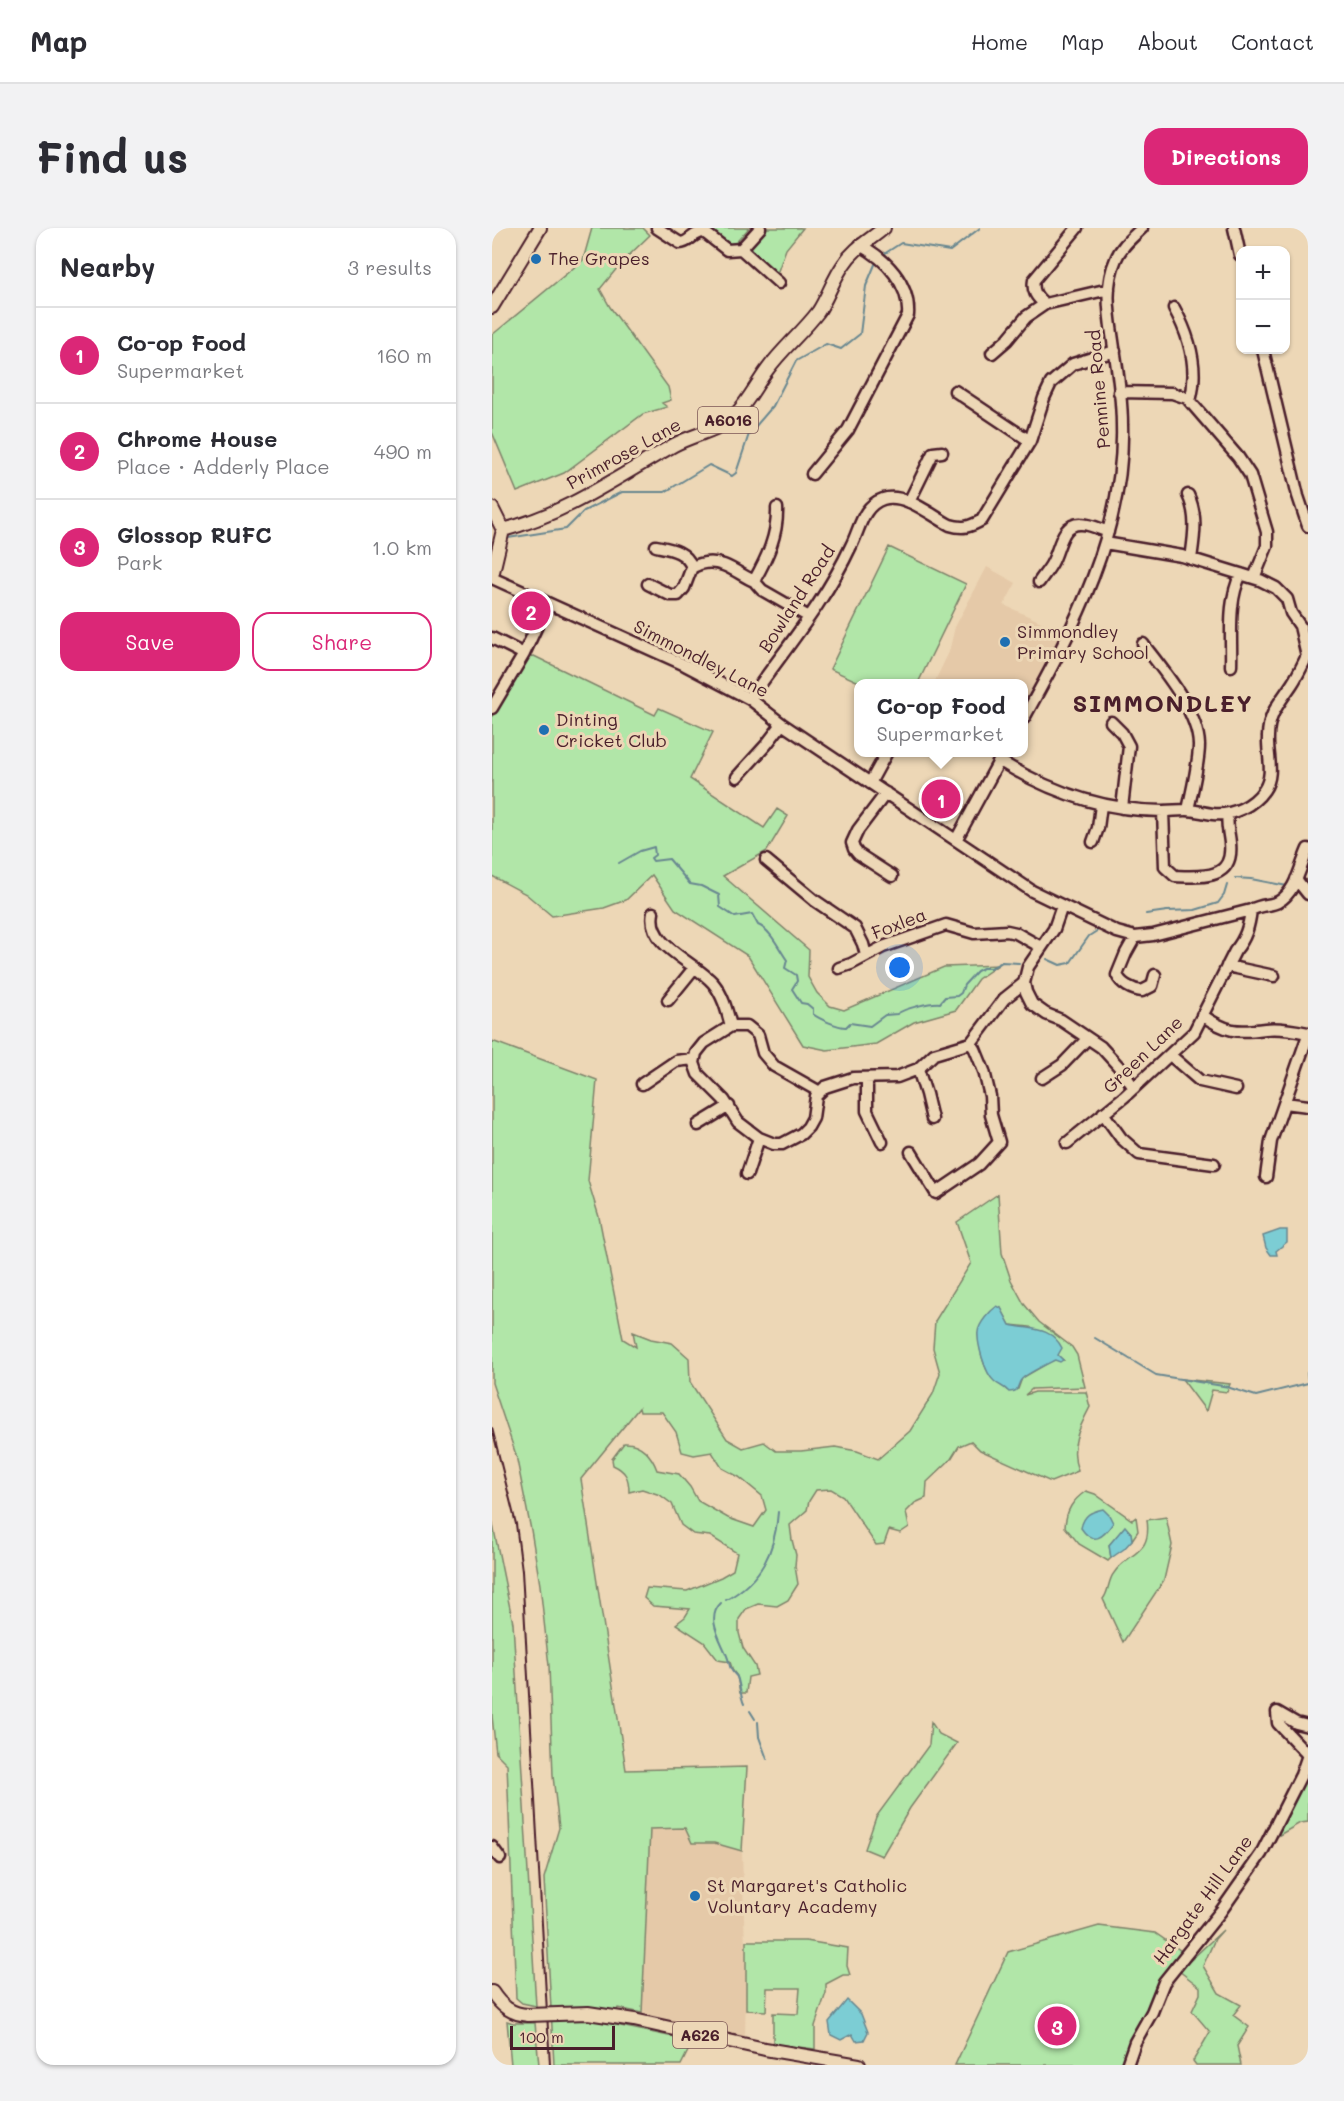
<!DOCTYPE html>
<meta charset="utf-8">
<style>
:root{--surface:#fff;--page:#f2f2f3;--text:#2b2b33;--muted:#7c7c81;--line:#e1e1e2;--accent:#db2777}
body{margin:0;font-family:Mali,sans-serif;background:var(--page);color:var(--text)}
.controls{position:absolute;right:18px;top:18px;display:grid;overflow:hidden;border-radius:12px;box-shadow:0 2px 4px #0004}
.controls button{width:54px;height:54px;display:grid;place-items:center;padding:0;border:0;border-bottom:2px solid var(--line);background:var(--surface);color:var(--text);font:30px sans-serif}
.scale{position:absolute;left:18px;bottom:15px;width:105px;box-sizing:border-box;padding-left:6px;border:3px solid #4a1f2b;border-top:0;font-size:16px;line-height:21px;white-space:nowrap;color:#4a1f2b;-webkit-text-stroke:4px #edd7b6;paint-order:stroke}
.you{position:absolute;left:408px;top:740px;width:21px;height:21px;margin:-15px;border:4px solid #fff;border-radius:50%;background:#1a73e8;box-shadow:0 0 0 9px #1a73e833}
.badge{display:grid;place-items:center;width:39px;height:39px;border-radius:50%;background:var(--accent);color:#fff;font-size:20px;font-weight:700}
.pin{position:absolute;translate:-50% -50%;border:3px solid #fff;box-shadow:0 2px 6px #0006}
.popup{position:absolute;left:362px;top:451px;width:174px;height:78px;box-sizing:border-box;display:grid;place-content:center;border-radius:12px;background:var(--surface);filter:drop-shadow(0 2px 4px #0005);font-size:20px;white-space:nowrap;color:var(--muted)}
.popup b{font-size:22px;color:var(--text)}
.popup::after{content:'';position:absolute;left:50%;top:100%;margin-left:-12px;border:12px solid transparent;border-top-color:var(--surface)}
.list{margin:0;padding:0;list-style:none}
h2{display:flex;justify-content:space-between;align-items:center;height:78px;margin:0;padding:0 24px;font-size:26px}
h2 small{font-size:20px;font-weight:400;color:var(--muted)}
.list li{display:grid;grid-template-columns:39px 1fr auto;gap:18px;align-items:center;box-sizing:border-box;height:96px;padding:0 24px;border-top:2px solid var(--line)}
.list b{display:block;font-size:22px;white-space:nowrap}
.list p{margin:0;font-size:20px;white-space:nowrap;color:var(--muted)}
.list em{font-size:20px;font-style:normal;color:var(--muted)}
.actions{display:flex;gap:12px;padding:18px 24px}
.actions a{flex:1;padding:14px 0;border:2px solid var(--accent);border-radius:18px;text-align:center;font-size:21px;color:var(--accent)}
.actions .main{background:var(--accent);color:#fff}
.map{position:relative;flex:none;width:816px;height:1837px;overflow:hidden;border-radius:18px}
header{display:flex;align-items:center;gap:36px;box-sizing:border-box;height:84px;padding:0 30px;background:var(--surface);border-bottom:2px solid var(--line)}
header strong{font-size:28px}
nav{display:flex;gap:33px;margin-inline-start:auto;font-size:21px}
.intro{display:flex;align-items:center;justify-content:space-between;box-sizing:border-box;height:144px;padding:0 36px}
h1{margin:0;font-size:42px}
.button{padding:15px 27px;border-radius:18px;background:var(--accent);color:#fff;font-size:21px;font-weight:700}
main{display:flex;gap:36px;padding:0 36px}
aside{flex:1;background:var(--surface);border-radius:18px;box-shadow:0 2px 4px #0004}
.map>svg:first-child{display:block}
</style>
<header>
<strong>Map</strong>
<nav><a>Home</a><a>Map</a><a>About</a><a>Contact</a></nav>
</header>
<div class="intro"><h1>Find us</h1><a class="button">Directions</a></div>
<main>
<aside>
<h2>Nearby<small>3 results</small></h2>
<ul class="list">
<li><span class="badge">1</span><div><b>Co-op Food</b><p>Supermarket</p></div><em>160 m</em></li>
<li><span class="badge">2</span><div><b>Chrome House</b><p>Place · Adderly Place</p></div><em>490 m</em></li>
<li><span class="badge">3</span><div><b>Glossop RUFC</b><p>Park</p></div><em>1.0 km</em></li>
</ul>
<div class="actions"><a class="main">Save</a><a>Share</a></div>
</aside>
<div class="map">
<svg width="816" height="1837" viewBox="0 0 816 1837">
<rect width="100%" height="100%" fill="#edd7b6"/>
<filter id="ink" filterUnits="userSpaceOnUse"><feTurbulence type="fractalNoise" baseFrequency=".0167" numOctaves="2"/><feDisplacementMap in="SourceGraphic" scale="12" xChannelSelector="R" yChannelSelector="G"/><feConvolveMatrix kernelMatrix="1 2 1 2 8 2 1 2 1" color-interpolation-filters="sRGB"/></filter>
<g filter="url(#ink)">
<!-- built -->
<path fill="#e5c9a8" d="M495 339 524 355 512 377 571 404 532 478V456L442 455 457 424 463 399Z
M158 1600H193L200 1615H222L250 1623 254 1754 253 1811 150 1785Z"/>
<!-- green -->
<path fill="#b1e6a8" stroke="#7e826a" stroke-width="1.5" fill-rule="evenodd" d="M100 0H151L158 7 130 34 108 61 118 79 176 159 179 172 170 175 175 179 151 186 72 245 25 264 0 204V107L91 32Z
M216 0H257L239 20Z
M274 0H311L294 21 286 43 282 45 257 23V18Z
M397 319 474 356 426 455H369L338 441Z
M42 428 163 487 167 480 221 504 198 551 272 600 285 581 296 588 275 623 231 648 317 722 316 749 325 765 338 778 352 782 452 739 506 737 486 751 464 782 422 794 384 816 335 822 311 817 256 728 183 681 160 647 134 672 112 680 60 688 34 666 0 648V487L35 429Z
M0 813 105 852 96 953 107 989 131 1111 144 1119 141 1104 159 1111 180 1115 197 1130 198 1154 235 1211 251 1220 272 1214 284 1223H309L343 1219 365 1223 386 1231 418 1203 441 1166 448 1145 441 1120 443 1093 479 1035 465 994 506 966 510 1025 519 1052 532 1076 547 1094 580 1119 585 1127 593 1159 540 1161 533 1167 543 1164H594L598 1179C587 1200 577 1219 586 1243L559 1254 488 1222 479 1213 467 1218 459 1231 435 1254 434 1270 423 1275 414 1284 417 1299 408 1305 397 1302 392 1316 384 1317 351 1268 339 1261 324 1262 317 1273 315 1282 298 1297 300 1312 304 1327 303 1338 306 1356 296 1372 285 1378 266 1376 254 1381 247 1391V1405L251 1420 263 1438 265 1447 256 1449 254 1465H248L245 1448 241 1443 238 1434 226 1432 212 1414 184 1396 193 1389 198 1381 161 1378 152 1370 155 1360 195 1363 229 1349 241 1342 245 1325 218 1308 201 1306 189 1297 180 1276 168 1267 150 1261 137 1264C137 1250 134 1243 121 1237L120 1231 132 1215C149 1214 160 1228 165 1242L187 1246 198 1259 206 1273 236 1290 262 1299 274 1282 270 1268 247 1249 230 1240 220 1224 202 1227 190 1224 184 1204 170 1184H148L147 1180 89 1251 134 1542 255 1539 250 1623 222 1615H200L193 1600 158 1601 150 1785 126 1780 119 1796 201 1813 189 1837H62L52 1650 67 1600 61 1548 57 1438 48 1357 39 1302 24 1227 0 1155ZM509 1080 518 1097 538 1099 566 1124V1128L571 1132 563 1131 530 1150 526 1161 515 1162C511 1156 503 1155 499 1149 490 1137 488 1120 486 1106Z
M690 1151 738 1156 735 1164 720 1162 714 1183Z
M594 1263 603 1266 640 1292 644 1289 646 1303 640 1312 639 1305 633 1299 617 1317 619 1330 616 1333 587 1316 573 1299C574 1282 581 1272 594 1263Z
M674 1289 680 1317 672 1352 631 1414 611 1371C617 1364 616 1352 622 1345 637 1323 660 1327 655 1292Z
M0 1292 21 1395 44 1778 30 1775 24 1770 15 1536 4 1525 0 1488Z
M439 1494 447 1506 465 1515 418 1580 390 1628 373 1621 384 1589 437 1517Z
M816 1547V1594L808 1595 784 1609Z
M607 1698 663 1705 692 1725 668 1759 630 1837H463L516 1724Z
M731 1702 723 1711 711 1738 727 1765 749 1777 741 1787 757 1799 745 1818 749 1837H704L701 1833 718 1804 700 1783 708 1766V1759L687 1743Z
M254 1713H314L356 1720 355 1738 358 1747H351L334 1756V1765L323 1798V1821L281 1816V1785L306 1786 308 1760H275L274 1783 254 1782Z
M15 1793 21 1795H43L47 1837H19Z"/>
<!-- water -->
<path fill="#7ccdd4" stroke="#688790" stroke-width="1.5" d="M788 1002H795V1014L784 1023 785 1027H779L774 1020 771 1008Z
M505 1078 509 1080 518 1097C538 1102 559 1098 570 1120L566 1127 571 1132 568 1134 563 1132C555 1136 533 1146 529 1152 524 1159 528 1164 517 1164 512 1158 507 1158 502 1153 493 1145 485 1116 486 1104 487 1095 498 1083 505 1078Z
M611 1281 617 1287 621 1295C611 1310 601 1318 589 1300 592 1286 599 1284 611 1281Z
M633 1298 639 1305 640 1312 632 1321 619 1330 617 1317Z
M355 1772 369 1786 376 1804 372 1812 364 1813 360 1806 349 1812 339 1807 337 1794Z"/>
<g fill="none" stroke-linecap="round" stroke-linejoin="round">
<!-- stream -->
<path stroke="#688790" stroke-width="2" d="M0 2 1 0
M392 26 409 15 458 23 488 0
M16 310 74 301 92 283 130 264H173L217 237 240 248 244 245 257 206 281 178 304 133 334 116 349 121 368 106 374 58 384 34
M127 635 148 623 162 619 163 627 159 630 161 633 177 631 198 656 209 658 227 667 228 679 243 689 260 686 266 697C279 702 287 721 295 732L293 740 304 747 305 753 300 761 309 775 315 776 321 781V786C327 791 346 799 354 799L358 795 378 798 393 787 405 786C413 780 439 774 448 775L453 769 465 768 469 765 472 757 485 743 491 740H499L510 734 527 735
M743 650 759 651 795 658
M654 686 675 683 703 682 726 675 732 667 735 657
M555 731 568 737 578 735 597 708 608 701
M603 1110 664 1147 737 1159
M815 1145 816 1152
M738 1160 764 1168 816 1155
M234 1372C270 1352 283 1323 286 1284
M229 1375C213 1390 229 1412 235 1428 237 1432 237 1437 239 1441 240 1444 243 1446 245 1449 248 1456 248 1467 252 1476
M258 1483 263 1491
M266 1494 267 1509 275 1531"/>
<!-- minor casing -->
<g stroke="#4a1f2b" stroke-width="15">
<path id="minor" d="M165 0 188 15C198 15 201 4 212 4L235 22 249 21
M585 0 542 52C540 63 544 69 553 76L617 61
M742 0 748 27
M249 21 287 55
M249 21 268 0
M682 80C698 109 707 141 698 173
M771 122 806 268 816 298
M500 125 515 112 534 89 553 76
M463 163 538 213
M627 164 680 165 695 170 746 229 758 247 775 304V318L762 350
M320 246 356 202 416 87C418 56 394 31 368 17
M696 267C706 288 702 309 699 331
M417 274 441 225 450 224
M285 280C286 307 275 330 262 353L270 362 317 389
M164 318C179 321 194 323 200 339 204 338 209 335 213 335 230 331 248 347 262 353
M0 350 193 437 258 471 290 496 540 663 625 704 643 709 661 707 759 682C770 676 778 678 786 674 804 664 808 639 816 621
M547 354C551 348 557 341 560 335 568 321 569 295 589 296 598 296 608 301 616 304
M156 356 178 367H186L192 360 200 339
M0 410 32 426
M651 416C671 442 706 483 707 517 707 535 700 563 696 582
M739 438C740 408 735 374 749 346
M258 471C293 421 333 374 359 318 368 301 370 278 391 271 413 264 440 288 458 297 471 301 478 299 490 292L538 213 552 170 559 155 581 136 623 123
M0 480 32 426 55 376
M532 490C582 400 633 303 630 197 630 171 626 145 622 120 618 90 611 60 624 31 629 18 641 9 650 0
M619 494 630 505 637 518 630 580
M508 533C558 564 611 583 671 583 679 583 686 582 694 582 703 582 712 585 721 586 740 588 761 578 772 562 783 546 775 527 776 509 776 486 788 474 800 456 806 447 810 438 815 428L808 398 799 385 795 371 784 360 768 352 690 328 613 315
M245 549 274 517 290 496
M378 555 395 524
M394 565 366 602 360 615 362 621 366 626 400 648
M671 583 673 639 683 648C710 649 742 652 738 615 737 604 734 597 736 586
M464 612 512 524
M601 614 606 600 609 577
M274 632 322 672 363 700 371 716 374 727
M804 651 816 666
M570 678 562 701 536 739 532 755 534 764 540 776 554 786 569 792 609 819 629 841 642 860
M161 685C154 717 203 734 221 755 231 767 235 783 239 798
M643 709 634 725 625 747C629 756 640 762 650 763L660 758 663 747
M735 738 782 748
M347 740 359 736 391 719 454 697 482 705 515 703 524 705 549 719
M176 772 202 740
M710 787C734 804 745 805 773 801 787 799 802 802 816 805
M678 827 708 853 744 861
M426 841 434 866 440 891
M550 850 570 837 595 811
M375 851V883L390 914
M150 856 184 833 202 831
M328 864 282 838 271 825 266 807 255 798H239L212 815 204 825 202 835 206 846 232 872 246 894 267 910 282 916H290L309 906 316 899 321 890 324 868 333 859 361 850 405 849 426 841 442 826 479 815 512 771 532 755
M793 875 816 878
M611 885 629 910 647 926 722 936
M206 897 237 878
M575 915 632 869 702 804 743 723C754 710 757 698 759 682
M419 924 444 965 487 936 507 914 499 887 498 868 492 843 483 821 479 815
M255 946 267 910
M774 949 779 913 816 807
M816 1498 804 1495 785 1484 786 1495 816 1527
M0 1619 8 1630
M635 1837 643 1814 660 1784 672 1754 729 1683 769 1626 809 1547 816 1527"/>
</g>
<!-- major casing -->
<g stroke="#4a1f2b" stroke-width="16">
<path id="major" d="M0 79 48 0
M0 280 11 302
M11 302C76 285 125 249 182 217 202 206 227 203 243 187 256 174 264 157 275 142 290 121 310 105 326 84 336 69 341 51 352 36 362 20 378 12 392 0
M0 348 11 302
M0 1764C9 1778 19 1786 36 1787
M142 1792 273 1821 367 1837"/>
</g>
<!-- minor -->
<use href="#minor" stroke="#edd7b6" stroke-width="10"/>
<!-- major -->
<use href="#major" stroke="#edd7b6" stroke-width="12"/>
<!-- rail -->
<path stroke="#4a1f2b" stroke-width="2" d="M0 1200 24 1296 30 1343 58 1837"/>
<!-- major-bridge casing -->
<g stroke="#4a1f2b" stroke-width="16" stroke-linecap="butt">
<path id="major-bridge" d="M36 1787 96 1785 142 1792"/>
</g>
<!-- major-bridge -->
<use href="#major-bridge" stroke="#edd7b6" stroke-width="12"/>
</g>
</g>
<!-- markers -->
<g fill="#1f6fb2" stroke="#edd7b6" stroke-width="2">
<circle cx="44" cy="31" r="6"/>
<circle cx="513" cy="414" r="6"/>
<circle cx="52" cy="502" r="6"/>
<circle cx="203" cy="1668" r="6"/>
</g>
<g text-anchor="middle" stroke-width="6" stroke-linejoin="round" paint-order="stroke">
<!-- shield labels -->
<g fill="#edd7b6" stroke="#7b5655" stroke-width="1.5">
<rect x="206" y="179" width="60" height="26" rx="4.5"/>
<rect x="181" y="1794" width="54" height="26" rx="4.5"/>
</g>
<g font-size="16" font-weight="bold" fill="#4a1f2b">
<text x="236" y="198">A6016</text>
<text x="208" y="1813">A626</text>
</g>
<!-- poi labels -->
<g font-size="18" fill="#4a1f2b" stroke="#edd7b6" text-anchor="start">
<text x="56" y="37">The Grapes</text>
<text x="525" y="410">Simmondley<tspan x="525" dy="21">Primary School</tspan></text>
<text x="64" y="498">Dinting<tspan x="64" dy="21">Cricket Club</tspan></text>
<text x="215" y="1664">St Margaret's Catholic<tspan x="215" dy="21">Voluntary Academy</tspan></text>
</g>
<!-- street labels -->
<g font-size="18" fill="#4a1f2b" stroke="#edd7b6">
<text transform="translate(607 161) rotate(-95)" y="6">Pennine Road</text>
<text transform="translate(132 226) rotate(-29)" y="6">Primrose Lane</text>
<text transform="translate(305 371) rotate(-57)" y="6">Bowland Road</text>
<text transform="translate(209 431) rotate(27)" y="6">Simmondley Lane</text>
<text transform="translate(407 696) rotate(-21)" y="6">Foxlea</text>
<text transform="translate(651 827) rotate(-44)" y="6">Green Lane</text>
<text transform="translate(711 1672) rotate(-54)" y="6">Hargate Hill Lane</text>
</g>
<!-- district labels -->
<g font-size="24" font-weight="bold" letter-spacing="1.5" fill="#4a1f2b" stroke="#edd7b6">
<text x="671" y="484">SIMMONDLEY</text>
</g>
</g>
</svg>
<div class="controls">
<button>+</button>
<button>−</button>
</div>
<div class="scale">100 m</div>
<div class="you"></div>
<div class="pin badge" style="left:449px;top:571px">1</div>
<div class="popup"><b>Co-op Food</b>Supermarket</div>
<div class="pin badge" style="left:39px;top:383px">2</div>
<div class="pin badge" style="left:565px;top:1798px">3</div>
</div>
</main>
